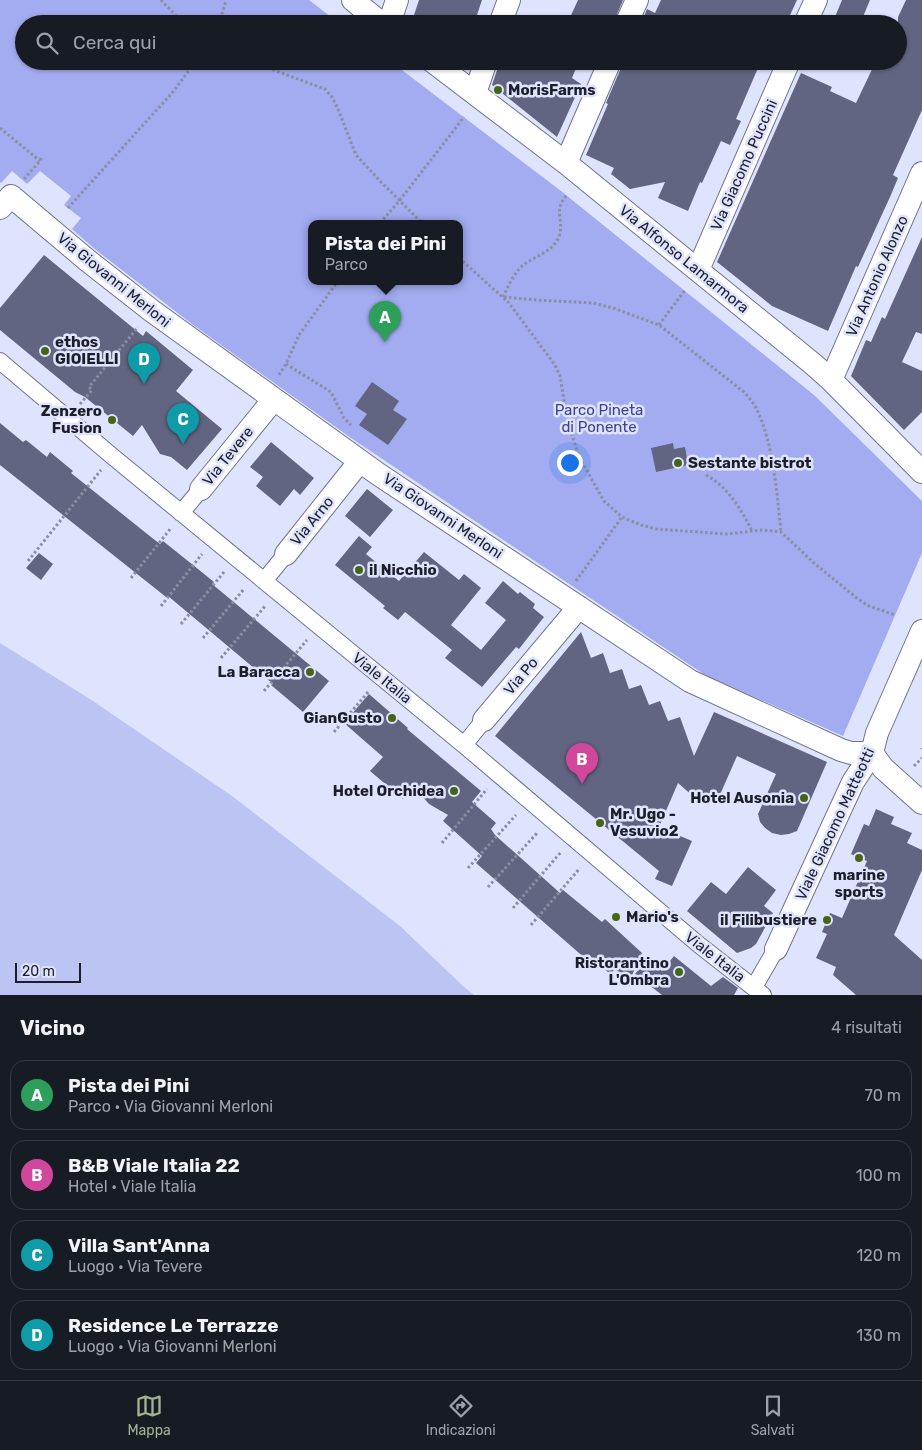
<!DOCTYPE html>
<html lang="it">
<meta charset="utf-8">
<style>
:root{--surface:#171b24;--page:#242831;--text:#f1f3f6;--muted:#9ea1a6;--line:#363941;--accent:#a4b391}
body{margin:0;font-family:Rubik,sans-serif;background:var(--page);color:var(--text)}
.scale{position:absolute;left:15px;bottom:12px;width:66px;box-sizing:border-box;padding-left:5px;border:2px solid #1c1e29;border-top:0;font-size:14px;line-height:18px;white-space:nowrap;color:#1c1e29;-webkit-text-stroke:4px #dfe4fe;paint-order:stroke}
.you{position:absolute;left:569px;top:462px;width:18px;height:18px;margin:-12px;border:4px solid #fff;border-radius:50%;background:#1a73e8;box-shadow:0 0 0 8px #1a73e833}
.badge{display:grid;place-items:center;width:32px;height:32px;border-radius:50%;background:var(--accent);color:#fff;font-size:16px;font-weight:700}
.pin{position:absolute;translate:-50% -41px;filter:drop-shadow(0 1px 2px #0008)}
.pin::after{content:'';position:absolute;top:26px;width:18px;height:15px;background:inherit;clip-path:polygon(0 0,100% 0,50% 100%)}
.popup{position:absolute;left:308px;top:220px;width:155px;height:65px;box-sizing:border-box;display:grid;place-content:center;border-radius:10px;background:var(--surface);filter:drop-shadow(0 1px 4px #0005);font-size:16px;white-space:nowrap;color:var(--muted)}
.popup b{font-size:19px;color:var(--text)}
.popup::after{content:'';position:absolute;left:50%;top:100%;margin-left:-10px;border:10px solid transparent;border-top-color:var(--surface)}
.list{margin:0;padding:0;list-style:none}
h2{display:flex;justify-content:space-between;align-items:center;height:65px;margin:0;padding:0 20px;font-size:21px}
h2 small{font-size:16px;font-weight:400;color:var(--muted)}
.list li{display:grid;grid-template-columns:32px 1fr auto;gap:15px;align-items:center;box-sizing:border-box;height:70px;margin:0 10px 10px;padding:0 10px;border:1px solid var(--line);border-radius:15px}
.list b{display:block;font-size:19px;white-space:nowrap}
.list p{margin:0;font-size:16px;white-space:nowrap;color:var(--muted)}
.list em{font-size:16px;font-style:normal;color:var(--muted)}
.icon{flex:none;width:28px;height:28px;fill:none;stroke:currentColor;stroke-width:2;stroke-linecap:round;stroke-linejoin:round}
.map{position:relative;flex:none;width:922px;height:995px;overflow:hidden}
.search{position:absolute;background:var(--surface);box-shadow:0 1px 4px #0004;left:15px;right:15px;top:15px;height:55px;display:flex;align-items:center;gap:12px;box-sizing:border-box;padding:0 18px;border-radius:28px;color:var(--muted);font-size:19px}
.sheet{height:385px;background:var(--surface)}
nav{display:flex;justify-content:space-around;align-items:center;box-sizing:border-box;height:70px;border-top:1px solid var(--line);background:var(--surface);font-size:14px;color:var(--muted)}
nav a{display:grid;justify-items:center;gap:2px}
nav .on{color:var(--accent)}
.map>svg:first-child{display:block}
</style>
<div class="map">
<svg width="922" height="995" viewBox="0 0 922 995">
<rect width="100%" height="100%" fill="#dfe4fe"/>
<!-- green -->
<path fill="#a3acf1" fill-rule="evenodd" d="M0 0H309L340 24H24V61H390L561 191 814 395 922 501V553L843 736 705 675 351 438 192 324 96 250 72 229 81 218 64 205 71 196 40 171 27 184 12 171 1 183 0 182ZM311 223H459V281H311Z"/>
<!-- water -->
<path fill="#bcc4f4" d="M0 643 90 699 232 796 400 926 464 987 474 995H0Z"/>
<!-- building -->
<path fill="#616581" d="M419 0H482L474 24H411Z
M578 0H623L613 24H567Z
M661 0H797L786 24H641L647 9 655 13Z
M842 0H870L860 24H832Z
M906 0H922V110L893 175 898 178 890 197 858 267 856 266 828 331 772 306 717 262 801 73 832 87 830 91 856 103 876 61H898V17Z
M500 61H579L572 78 581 84 557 137 492 85Z
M624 61H761L736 119 741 121 730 145 721 141 702 183 700 182 688 211 658 198 665 182 630 189 611 174 614 168 586 155 608 104 606 103Z
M922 237V334L916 332 902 362 922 371V412L904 430 851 376 866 340 871 342 882 317 885 319Z
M44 255 143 336 146 331 193 370 176 391 222 429 187 470 171 457 160 454 142 425 133 436 85 397 75 392 0 330V308Z
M372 382 399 401 393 410 407 419 388 445 359 425 367 414 355 406Z
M0 423 23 442 26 440 47 457 50 452 73 471 71 473 151 537 160 544 163 541 193 565 214 582 212 584 329 681 303 712 271 685 273 684 168 596 166 597 0 465Z
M271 442 314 478 300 495 294 489 280 506 256 486 263 477 250 467Z
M673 443 674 449 685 447 688 465 656 472 651 448Z
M367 489 393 510 370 537 345 516Z
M359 536 372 547 366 554 399 581 424 552 459 580 464 574 481 588 451 625 481 650 506 620 485 603 503 581 518 594 520 592 535 604 533 608 544 617 519 649 516 647 482 687 445 658 452 650 405 612 398 620 383 608 385 606 335 565Z
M39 553 53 564 41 580 26 568Z
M581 632 591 658 603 653 610 673 622 669 629 689 641 685 649 705 660 701 668 721 680 717 694 756 714 712 827 762 797 831 789 834 781 835 772 833 765 828 760 822 758 814 776 774 737 756 719 797 713 799 706 801 694 797 678 783 659 827 692 841 672 886 655 879 659 871 495 736Z
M369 694 408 728 407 729 481 791 472 802 496 823 491 829 495 835 560 893 563 890 602 922 605 919 642 953 629 982 615 969 610 974 590 956 587 960 476 863 482 856 443 821 448 815 429 804 413 786 403 799 370 771 383 757 344 723Z
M876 809 894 817 891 824 912 833 907 843 922 850V870L894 935 922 960V995H856L833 975 836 967 816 958 827 934 822 932 830 913 842 918 867 861 851 854 864 824 869 826Z
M748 867 776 890 764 906 773 913 756 944 751 948 737 953 687 911 711 882 726 894Z
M674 956 711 986 723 977 738 988 734 995H662L635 974 648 958 662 971Z"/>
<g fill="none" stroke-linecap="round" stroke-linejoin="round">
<!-- pedestrian casing -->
<g stroke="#6f7390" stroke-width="18">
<path id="pedestrian" d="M0 361 112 456 464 745 698 944 763 995
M181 513 201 489
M264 581 286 554
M464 745 484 720
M754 987 776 949"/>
</g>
<!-- minor casing -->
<g stroke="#6f7390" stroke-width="24">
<path id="minor" d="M353 0 382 24
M389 24 397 0
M500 24 509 0
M626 24 637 0
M805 24 816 0
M432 61 566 163 813 364 831 380 922 472
M475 93 486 61
M566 163 610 61
M0 208 11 196 87 260 152 311 378 474 690 681 841 750 851 753H872
M698 270 789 61
M831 380 922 173
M201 489 274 399
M286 554 360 461
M484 720 579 607
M872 753 883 768 922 803
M776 949 853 782 872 753 877 733 922 631"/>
</g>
<!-- path -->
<path stroke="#8a8ea1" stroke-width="3" stroke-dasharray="2.5 2.5" stroke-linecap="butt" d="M161 0 184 24
M219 24 226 0
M249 61 325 89 332 97 338 109 356 155 380 181 422 223
M0 128 40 161
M24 179 40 161 42 156
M68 208 172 93 196 61
M380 223 400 200 464 117
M459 258 509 303 555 365 560 376 567 418 579 457 604 501 622 517 641 525 656 529 727 534 762 530 781 532 815 564 858 599 869 606 895 615
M503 297C508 287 513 275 521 267 532 257 551 253 558 239 566 222 552 213 566 196
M504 297 536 300 593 303 613 308 659 325 744 392C748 397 753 402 756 408 773 441 777 494 781 532
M659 325 685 290
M286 364 331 392 344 418 351 425
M279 375 286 364 299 335 338 281
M80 404 92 390 89 387 138 327
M706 475C728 487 741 509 752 531
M28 561 101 470
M131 578 171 528
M576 581 622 517
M161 606 202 554
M181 624 224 572
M203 638 244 589
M221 658 266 605
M264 691 307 640
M334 732 369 691
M922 748V749
M914 766 922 758
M442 843 487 789
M468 868 516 815
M488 887 538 832
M513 908 561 852
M531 925 580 868"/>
<!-- pedestrian -->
<use href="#pedestrian" stroke="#fff" stroke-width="16"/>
<!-- minor -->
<use href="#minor" stroke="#fff" stroke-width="22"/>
</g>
<!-- markers -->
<g fill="#476416" stroke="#dfe4fe" stroke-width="2">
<circle cx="498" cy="90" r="5"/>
<circle cx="45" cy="351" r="5"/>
<circle cx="112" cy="420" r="5"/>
<circle cx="678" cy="463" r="5"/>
<circle cx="359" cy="570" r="5"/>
<circle cx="310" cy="672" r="5"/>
<circle cx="392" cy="718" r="5"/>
<circle cx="454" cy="791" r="5"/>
<circle cx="804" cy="798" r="5"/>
<circle cx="600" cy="823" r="5"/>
<circle cx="859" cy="858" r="5"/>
<circle cx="616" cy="917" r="5"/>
<circle cx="827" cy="920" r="5"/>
<circle cx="679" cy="972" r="5"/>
</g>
<g text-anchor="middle" stroke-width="5" stroke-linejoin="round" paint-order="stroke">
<!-- poi labels -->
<g font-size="15" font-weight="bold" fill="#1c1e29" stroke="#dfe4fe" text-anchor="end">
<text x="508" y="95" text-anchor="start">MorisFarms</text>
<text x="55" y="347" text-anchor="start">ethos<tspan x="55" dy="17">GIOIELLI</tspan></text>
<text x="102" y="416">Zenzero<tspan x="102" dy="17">Fusion</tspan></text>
<text x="688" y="468" text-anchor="start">Sestante bistrot</text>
<text x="369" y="575" text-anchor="start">il Nicchio</text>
<text x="300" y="677">La Baracca</text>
<text x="382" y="723">GianGusto</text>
<text x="444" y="796">Hotel Orchidea</text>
<text x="794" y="803">Hotel Ausonia</text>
<text x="610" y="819" text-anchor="start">Mr. Ugo -<tspan x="610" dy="17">Vesuvio2</tspan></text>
<text x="859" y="880" text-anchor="middle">marine<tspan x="859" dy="17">sports</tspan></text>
<text x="626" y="922" text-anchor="start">Mario's</text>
<text x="817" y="925">il Filibustiere</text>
<text x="669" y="968">Ristorantino<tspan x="669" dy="17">L'Ombra</tspan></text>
</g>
<!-- street labels -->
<g font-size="15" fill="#1c1e29" stroke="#dfe4fe">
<text transform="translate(744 165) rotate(-66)" y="5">Via Giacomo Puccini</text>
<text transform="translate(684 259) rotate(39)" y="5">Via Alfonso Lamarmora</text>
<text transform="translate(877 276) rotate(-66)" y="5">Via Antonio Alonzo</text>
<text transform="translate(114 280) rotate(39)" y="5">Via Giovanni Merloni</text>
<text transform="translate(228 456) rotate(-51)" y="5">Via Tevere</text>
<text transform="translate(443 516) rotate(34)" y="5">Via Giovanni Merloni</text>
<text transform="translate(312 521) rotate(-51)" y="5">Via Arno</text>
<text transform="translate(521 676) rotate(-50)" y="5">Via Po</text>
<text transform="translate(382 678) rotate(39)" y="5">Viale Italia</text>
<text transform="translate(835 824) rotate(-65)" y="5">Viale Giacomo Matteotti</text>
<text transform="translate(715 957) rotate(38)" y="5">Viale Italia</text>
</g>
<!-- park labels -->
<g font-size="15" fill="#3e3f98" stroke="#dfe4fe">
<text x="599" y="415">Parco Pineta<tspan x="599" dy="17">di Ponente</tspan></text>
</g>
</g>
</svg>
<div class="scale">20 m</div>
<div class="you"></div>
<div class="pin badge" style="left:385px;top:342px;background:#2e9e5b">A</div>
<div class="popup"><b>Pista dei Pini</b>Parco</div>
<div class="pin badge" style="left:582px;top:784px;background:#d1479c">B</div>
<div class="pin badge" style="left:183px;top:444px;background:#0f9aa8">C</div>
<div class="pin badge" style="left:144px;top:384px;background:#0f9aa8">D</div>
<div class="search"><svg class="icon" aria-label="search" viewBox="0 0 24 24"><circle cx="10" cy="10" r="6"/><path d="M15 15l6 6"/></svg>Cerca qui</div>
</div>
<section class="sheet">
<h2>Vicino<small>4 risultati</small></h2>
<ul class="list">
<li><span class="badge" style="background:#2e9e5b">A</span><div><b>Pista dei Pini</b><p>Parco · Via Giovanni Merloni</p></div><em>70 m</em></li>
<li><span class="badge" style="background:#d1479c">B</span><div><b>B&amp;B Viale Italia 22</b><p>Hotel · Viale Italia</p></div><em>100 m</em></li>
<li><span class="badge" style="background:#0f9aa8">C</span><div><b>Villa Sant'Anna</b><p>Luogo · Via Tevere</p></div><em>120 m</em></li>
<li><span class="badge" style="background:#0f9aa8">D</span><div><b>Residence Le Terrazze</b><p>Luogo · Via Giovanni Merloni</p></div><em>130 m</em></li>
</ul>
</section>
<nav>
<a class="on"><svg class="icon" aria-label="map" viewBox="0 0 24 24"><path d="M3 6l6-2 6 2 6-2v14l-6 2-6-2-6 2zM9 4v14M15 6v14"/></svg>Mappa</a>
<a><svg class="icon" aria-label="directions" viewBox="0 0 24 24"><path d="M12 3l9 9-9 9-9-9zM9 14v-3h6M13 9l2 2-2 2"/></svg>Indicazioni</a>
<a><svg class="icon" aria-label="saved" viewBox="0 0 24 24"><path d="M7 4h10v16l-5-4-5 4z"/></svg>Salvati</a>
</nav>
